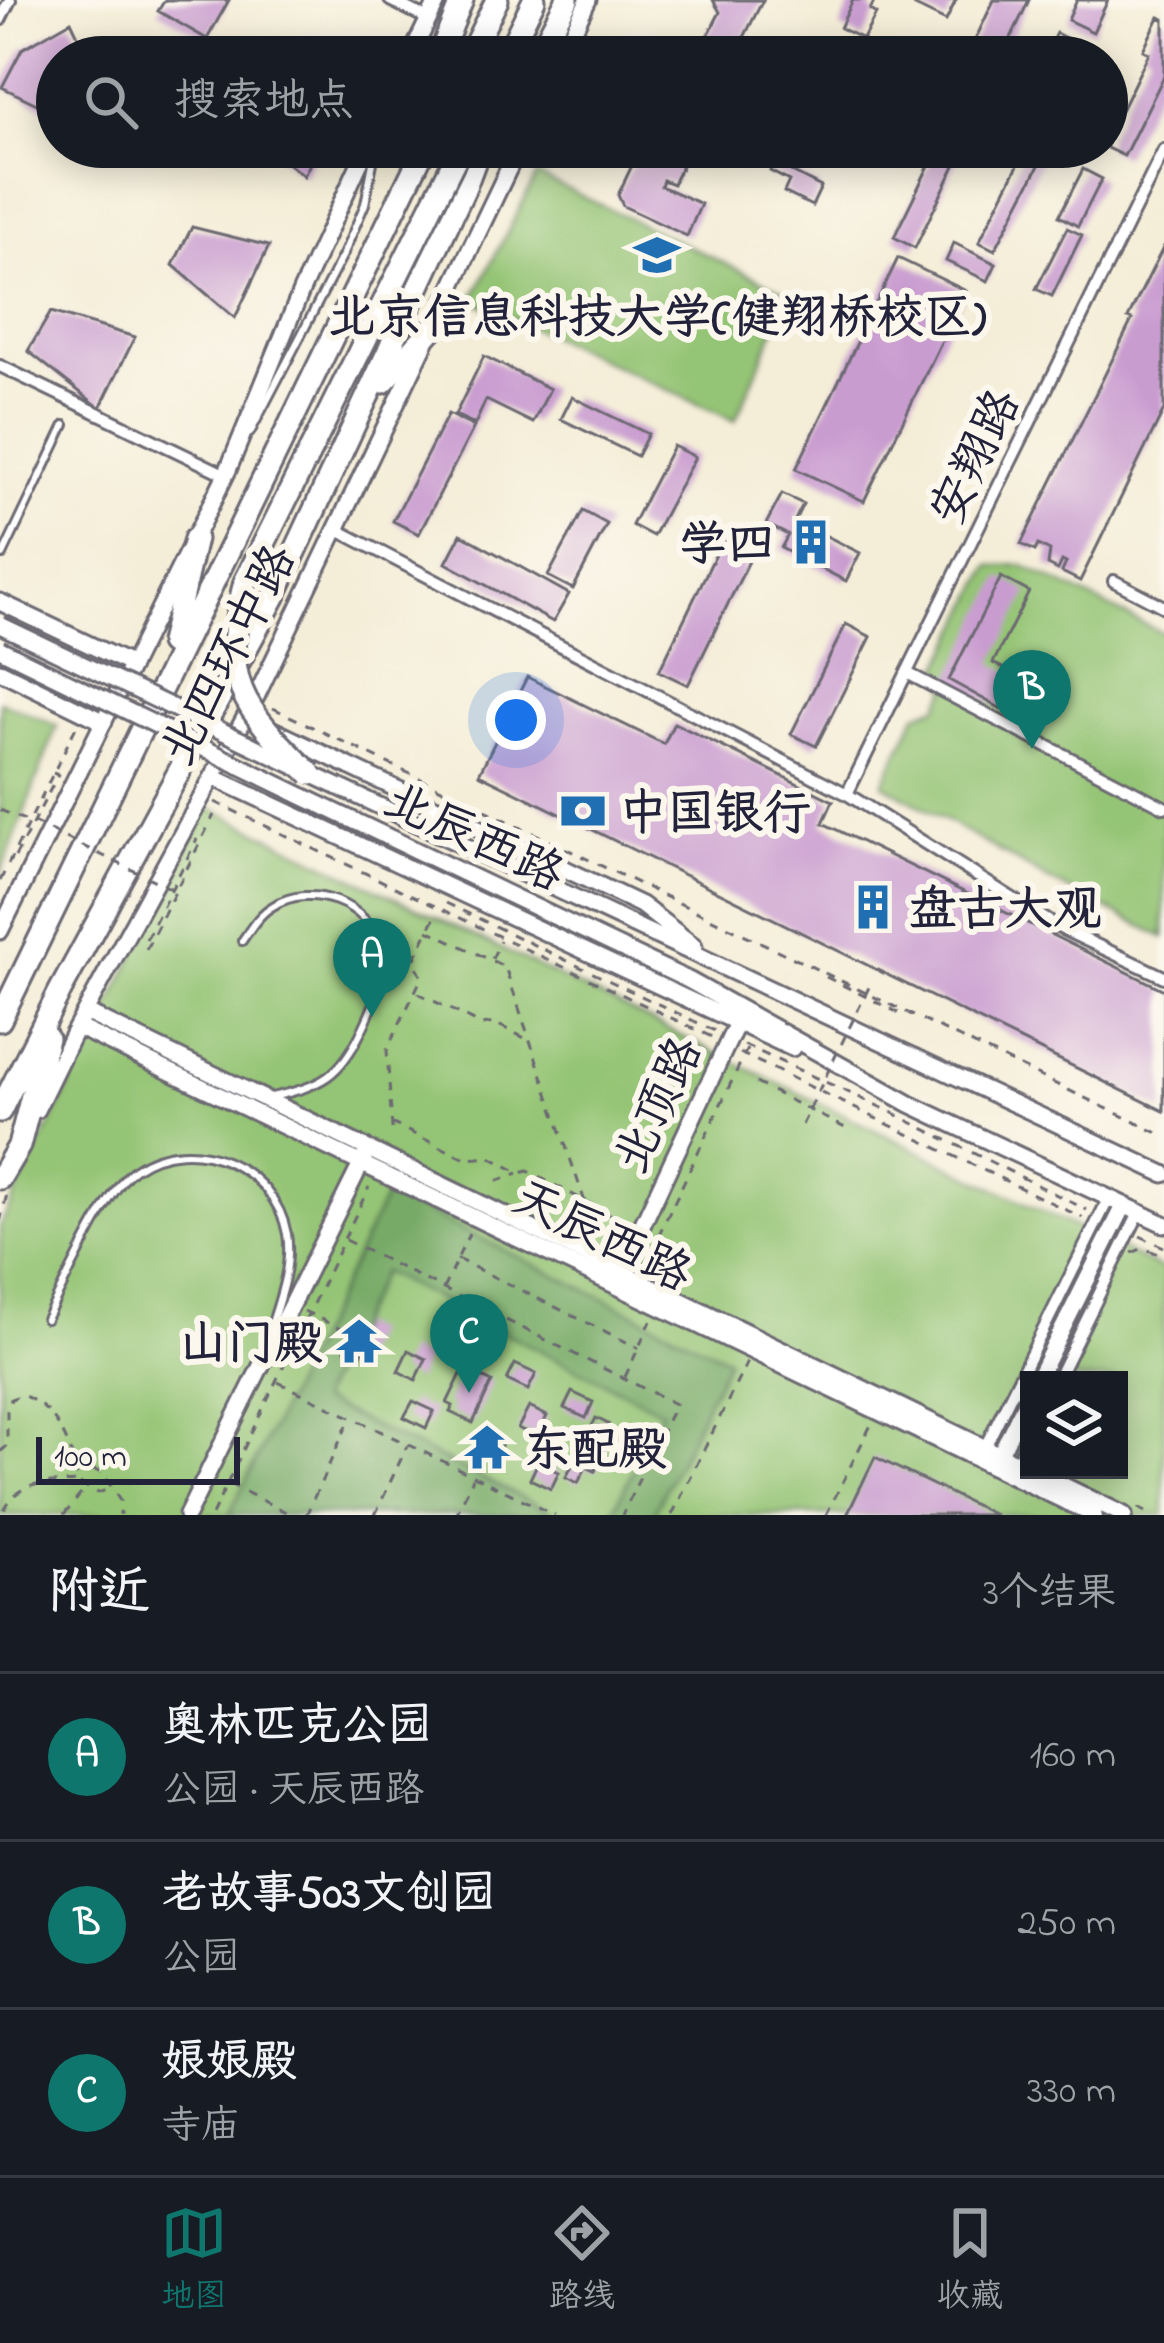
<!DOCTYPE html>
<html lang="zh">
<meta charset="utf-8">
<style>
:root{--surface:#171b24;--page:#20242c;--text:#f1f3f6;--muted:#9ea1a6;--line:#363941;--accent:#0f766e}
body{margin:0;font-family:"Indie Flower","LXGW WenKai TC",sans-serif;background:var(--page);color:var(--text)}
.controls{position:absolute;right:36px;bottom:36px;display:grid;overflow:hidden;border-radius:0px;box-shadow:0 6px 30px #0003}
.controls button{width:108px;height:108px;display:grid;place-items:center;padding:0;border:0;border-bottom:3px solid var(--line);background:var(--surface);color:var(--text);font:60px sans-serif}
.scale{position:absolute;left:36px;bottom:30px;width:204px;box-sizing:border-box;padding-left:12px;border:6px solid #22223b;border-top:0;font-size:33px;line-height:42px;white-space:nowrap;color:#22223b;-webkit-text-stroke:9px #fbf7ec;paint-order:stroke}
.you{position:absolute;left:516px;top:720px;width:42px;height:42px;margin:-30px;border:9px solid #fff;border-radius:50%;background:#1a73e8;box-shadow:0 0 0 18px #1a73e833}
.badge{display:grid;place-items:center;width:78px;height:78px;border-radius:50%;background:var(--accent);color:#fff;font-size:39px;font-weight:700}
.pin{position:absolute;translate:-50% -99px;filter:drop-shadow(0 3px 6px #0008)}
.pin::after{content:'';position:absolute;top:63px;width:42px;height:36px;background:inherit;clip-path:polygon(0 0,100% 0,50% 100%)}
.list{margin:0;padding:0;list-style:none}
h2{display:flex;justify-content:space-between;align-items:center;height:156px;margin:0;padding:0 48px;font-size:51px}
h2 small{font-size:39px;font-weight:400;color:var(--muted)}
.list li{display:grid;grid-template-columns:78px 1fr auto;gap:36px;align-items:center;box-sizing:border-box;height:168px;padding:0 48px;border-top:3px solid var(--line)}
.list b{display:block;font-size:45px;white-space:nowrap}
.list p{margin:0;font-size:39px;white-space:nowrap;color:var(--muted)}
.list em{font-size:39px;font-style:normal;color:var(--muted)}
.icon{flex:none;width:66px;height:66px;fill:none;stroke:currentColor;stroke-width:2;stroke-linecap:round;stroke-linejoin:round}
.map{position:relative;flex:none;width:1164px;height:1515px;overflow:hidden}
.search{position:absolute;background:var(--surface);box-shadow:0 6px 30px #0003;left:36px;right:36px;top:36px;height:132px;display:flex;align-items:center;gap:30px;box-sizing:border-box;padding:0 42px;border-radius:66px;color:var(--muted);font-size:45px}
.sheet{height:660px;background:var(--surface)}
nav{display:flex;justify-content:space-around;align-items:center;box-sizing:border-box;height:168px;border-top:3px solid var(--line);background:var(--surface);font-size:33px;color:var(--muted)}
nav a{display:grid;justify-items:center;gap:6px}
nav .on{color:var(--accent)}
.map>svg:first-child{display:block}
</style>
<div class="map">
<svg width="1164" height="1515" viewBox="0 0 1164 1515">
<rect width="100%" height="100%" fill="#fbf7ec"/>
<filter id="ink" filterUnits="userSpaceOnUse"><feTurbulence type="fractalNoise" baseFrequency=".00833" numOctaves="2"/><feDisplacementMap in="SourceGraphic" scale="24" xChannelSelector="R" yChannelSelector="G"/><feConvolveMatrix kernelMatrix="1 2 1 2 8 2 1 2 1" color-interpolation-filters="sRGB"/></filter>
<filter id="wash" filterUnits="userSpaceOnUse"><feTurbulence type="fractalNoise" baseFrequency=".004" numOctaves="4" result="noise"/><feDisplacementMap in="SourceGraphic" scale="48" xChannelSelector="R" yChannelSelector="G"/><feGaussianBlur stdDeviation="2.7" result="paint"/><feColorMatrix in="noise" values="0 0 0 0 0 0 0 0 0 0 0 0 0 0 0 0 0 1.4 0 .05"/><feComposite in="paint" operator="in"/></filter>
<g filter="url(#wash)">
<rect width="100%" height="100%" fill="#f4edd7"/>
<!-- green -->
<path fill="#94c474" stroke="#5b7358" stroke-width="3" fill-rule="evenodd" d="M537 175 790 294 735 421 472 300Z
M1022 565 1164 634V937L1050 881 883 784 917 714 938 706 948 688 937 674 990 566Z
M0 701 57 726 0 876Z
M208 807 1164 1270V1515H0V1226ZM1029 1380H1119V1470H1029Z"/>
<!-- forest -->
<path fill="#7a6" stroke="#4c6650" stroke-width="3" d="M387 1193 728 1359 653 1515H611L662 1411 382 1272 319 1400 558 1515H229Z"/>
<g id="blocks">
<!-- building -->
<path fill="#c99cd0" d="M165 0H229L207 39 158 11Z
M713 0H763L734 57H697L720 12Z
M853 0H875L870 10 876 14 863 39 840 28Z
M919 0H956L946 21 915 6Z
M994 0H1029L1002 57H967Z
M1077 0H1108L1093 32 1068 20Z
M1159 17 1164 19V76L1124 156 1107 148V139L1149 53 1143 50Z
M71 21 88 57H57V81L53 83 45 108 2 87 22 49Z
M1056 33 1081 46 1075 57H1044Z
M267 147H318L304 176Z
M654 147H691L673 184 663 180 661 186 701 204 687 236 623 206 618 195 636 157Z
M781 147H804L792 172 821 187 812 206 784 192 789 181 770 171Z
M938 147H964L915 248 894 237Z
M1027 147 1046 152 995 250 979 242Z
M1083 169 1102 179 1078 226 1059 216Z
M192 227 269 246 235 318 173 265Z
M1067 228 1082 235 1052 296 1036 289Z
M954 243 996 264 988 281 946 261Z
M1164 246V410L1080 581 1062 572 1066 563 1062 561 1058 570 1048 565 1050 551 1038 545 1035 551 1021 544 1132 320 1128 318Z
M898 258 966 291 864 501 796 469Z
M51 312 135 337 100 408 28 351Z
M484 356 550 389 533 423 486 400 475 424 455 415Z
M572 397 648 434 637 456 561 419Z
M448 414 474 427 419 534 393 521Z
M673 446 695 457 653 536 632 525Z
M782 494 803 504 795 520 860 553 846 581 781 548 788 535 766 524Z
M583 511 607 524 573 589 548 576Z
M461 534 569 594 553 622 446 563Z
M722 541 752 555 688 685 659 671Z
M1001 577 1029 592 993 663 1024 679 1007 712 949 680Z
M846 624 871 637 816 746 791 734Z
M527 677 664 744 674 723 833 801 823 823 1164 990V1111L479 774Z
M358 1325 372 1332 360 1357 345 1350Z
M447 1331 468 1341 460 1357 439 1347Z
M408 1350 426 1359 416 1380 398 1371Z
M515 1364 536 1374 528 1390 507 1380Z
M470 1371 492 1382 473 1423 450 1412 453 1406 447 1403 461 1374 467 1377Z
M572 1392 593 1402 586 1418 564 1408Z
M413 1401 434 1411 426 1428 404 1417Z
M529 1407 547 1416 537 1437 518 1428Z
M596 1418 608 1424 599 1442 607 1446 595 1471 586 1467 578 1483 566 1477Z
M480 1434 502 1444 494 1461 472 1451Z
M875 1457 995 1515H847Z
M538 1462 559 1472 551 1489 530 1479Z"/>
</g>
</g>
<g filter="url(#ink)">
<use href="#blocks" fill-opacity="0" stroke="#6c6972" stroke-width="3"/>
<g fill="none" stroke-linecap="round" stroke-linejoin="round">
<!-- lane casing -->
<g stroke="#6c6972" stroke-width="12">
<path id="lane" d="M250 433 344 253 365 204 376 147
M3 555 65 425
M242 941C251 928 259 914 273 906 310 882 369 903 380 947 387 976 375 1003 363 1028 341 1076 322 1086 271 1097
M46 1319C65 1284 106 1190 135 1169 192 1130 275 1167 287 1234 293 1270 275 1309 266 1343"/>
</g>
<!-- street casing -->
<g stroke="#6c6972" stroke-width="16">
<path id="street" d="M390 0 428 19
M0 20 10 0
M0 366 226 475
M336 529 847 794 1056 926 1164 977
M1114 581 1164 607
M907 673 1164 807
M847 794 1164 150
M1057 1380 1139 1213
M982 1453 1109 1198
M1015 1466 1029 1437"/>
</g>
<!-- secondary casing -->
<g stroke="#6c6972" stroke-width="21">
<path id="secondary" d="M410 57 438 0
M561 57 588 0
M0 602 132 665
M0 671 104 722
M273 730 641 905 694 946
M311 774 1164 1174
M213 777 792 1048
M302 796 690 981 910 1104 1164 1224
M0 931 228 470 302 289 367 147
M85 1012 1029 1469
M77 1027 1094 1515
M36 1110 73 1034 255 699 519 147
M616 1281 737 1023
M1037 1380 1124 1206
M995 1464 1029 1395
M1031 1470 1124 1515
M187 1515 367 1152"/>
</g>
<!-- highway casing -->
<g stroke="#6c6972" stroke-width="27">
<path id="highway" d="M439 57 462 0
M469 57 497 0
M506 57 534 0
M537 57 567 0
M383 382 433 328
M171 643 195 539
M0 1020 425 147
M0 1111 60 991 274 597 465 187 480 147
M0 1178 19 1146 47 1038"/>
</g>
<!-- path -->
<path stroke="#6c6972" stroke-width="3" stroke-dasharray="9 9" stroke-linecap="butt" d="M273 708 1164 1136
M215 802 716 1039
M0 810 27 821
M15 857 58 775 53 773
M0 881 76 727
M446 903 719 1033
M428 930 505 967 585 1202
M146 939 197 839
M146 949 214 815
M492 959 500 941
M826 977 901 1014
M418 993 482 1025 494 1023 529 1040
M744 1045 887 1110 1087 1210
M740 1053 1083 1218
M756 1083 849 1130
M391 1123 466 1159 490 1157 520 1173 528 1171 623 1221
M392 1129 387 1050 422 977 414 960 438 911
M497 1181 518 1173
M0 1222 7 1194
M1140 1236 1164 1247
M345 1240 675 1404 622 1515
M1132 1253 1143 1248 1164 1256
M457 1259 639 1348
M643 1268 747 1049
M443 1289 469 1234
M304 1311 351 1334
M625 1377 651 1321
M278 1382 555 1515
M0 1452 7 1446V1411L11 1399 22 1395C58 1409 72 1446 78 1482 44 1484 16 1479 2 1515
M75 1464 103 1473 120 1501V1515
M80 1484 98 1493 109 1489
M229 1484 292 1515
M1138 1508 1152 1515
M64 1515 84 1490
M212 1515 369 1187
M306 1515 350 1419
M375 1515 407 1446
M456 1515 473 1478
M672 1515 747 1362
M826 1515 872 1423"/>
<!-- lane -->
<use href="#lane" stroke="#fff" stroke-width="6"/>
<!-- street -->
<use href="#street" stroke="#fff" stroke-width="10"/>
<!-- secondary -->
<use href="#secondary" stroke="#fff" stroke-width="15"/>
<!-- highway -->
<use href="#highway" stroke="#fff" stroke-width="21"/>
<!-- secondary-bridge casing -->
<g stroke="#6c6972" stroke-width="21" stroke-linecap="butt">
<path id="secondary-bridge" d="M0 625 297 767
M0 649 302 796"/>
</g>
<!-- highway-bridge casing -->
<g stroke="#6c6972" stroke-width="27" stroke-linecap="butt">
<path id="highway-bridge" d="M311 774C240 707 219 680 245 582L461 147"/>
</g>
<!-- path-bridge -->
<path stroke="#6c6972" stroke-width="3" stroke-dasharray="9 9" stroke-linecap="butt" d="M33 822 172 889
M802 1125 871 983"/>
<!-- secondary-bridge -->
<use href="#secondary-bridge" stroke="#fff" stroke-width="15"/>
<!-- highway-bridge -->
<use href="#highway-bridge" stroke="#fff" stroke-width="21"/>
</g>
</g>
<!-- icons -->
<defs>
<g id="university-bare" transform="scale(3.6)"><path d="M0-5L7-2L0 1L-7-2ZM-4 1L0 2.5L4 1V4Q0 6-4 4Z" fill="#1f6fb2" stroke="#fbf7ec" stroke-width="2.5" paint-order="stroke"/></g>
<g id="building-bare" transform="scale(3.6)"><path d="M-4-6H4V6H1V3H-1V6H-4ZM-2.5-4.3h1.7v1.8h-1.7ZM.8-4.3h1.7v1.8H.8ZM-2.5-1h1.7V.8h-1.7ZM.8-1h1.7V.8H.8Z" fill="#1f6fb2" stroke="#fbf7ec" stroke-width="2.5" paint-order="stroke"/></g>
<g id="bank-bare" transform="scale(3.6)"><path d="M-6-4H6V4H-6ZM0-2.3a2.3 2.3 0 1 0 0 4.6a2.3 2.3 0 1 0 0-4.6Z" fill="#1f6fb2" stroke="#fbf7ec" stroke-width="2.5" paint-order="stroke"/></g>
<g id="temple-bare" transform="scale(3.6)"><path d="M0-6L5-2H3V0L6.5 2.5H4V6H1.5V3h-3V6H-4V2.5H-6.5L-3 0V-2H-5Z" fill="#1f6fb2" stroke="#fbf7ec" stroke-width="2.5" paint-order="stroke"/></g>
</defs>
<g fill-rule="evenodd">
<use href="#university-bare" x="657" y="255"/>
<use href="#building-bare" x="811" y="542"/>
<use href="#bank-bare" x="583" y="811"/>
<use href="#building-bare" x="873" y="907"/>
<use href="#temple-bare" x="359" y="1341"/>
<use href="#temple-bare" x="487" y="1447"/>
</g>
<g text-anchor="middle" stroke-width="12" stroke-linejoin="round" paint-order="stroke">
<!-- poi labels -->
<g font-size="48" font-weight="bold" fill="#22223b" stroke="#fbf7ec" text-anchor="start">
<text x="657" y="332" text-anchor="middle">北京信息科技大学(健翔桥校区)</text>
<text x="775" y="559" text-anchor="end">学四</text>
<text x="619" y="828">中国银行</text>
<text x="909" y="924">盘古大观</text>
<text x="323" y="1358" text-anchor="end">山门殿</text>
<text x="523" y="1464">东配殿</text>
</g>
<!-- street labels -->
<g font-size="48" fill="#22223b" stroke="#fbf7ec">
<text transform="translate(973 456) rotate(-64)" y="17">安翔路</text>
<text transform="translate(226 654) rotate(-63)" y="17">北四环中路</text>
<text transform="translate(475 835) rotate(25)" y="17">北辰西路</text>
<text transform="translate(656 1104) rotate(-65)" y="17">北顶路</text>
<text transform="translate(603 1234) rotate(26)" y="17">天辰西路</text>
</g>
</g>
</svg>
<div class="controls">
<button><svg class="icon" aria-label="layers" viewBox="0 0 24 24"><path d="M12 4l9 5-9 5-9-5zM3 14l9 5 9-5"/></svg></button>
</div>
<div class="scale">100 m</div>
<div class="you"></div>
<div class="pin badge" style="left:372px;top:1017px">A</div>
<div class="pin badge" style="left:1032px;top:749px">B</div>
<div class="pin badge" style="left:469px;top:1393px">C</div>
<div class="search"><svg class="icon" aria-label="search" viewBox="0 0 24 24"><circle cx="10" cy="10" r="6"/><path d="M15 15l6 6"/></svg>搜索地点</div>
</div>
<section class="sheet">
<h2>附近<small>3个结果</small></h2>
<ul class="list">
<li><span class="badge">A</span><div><b>奥林匹克公园</b><p>公园 · 天辰西路</p></div><em>160 m</em></li>
<li><span class="badge">B</span><div><b>老故事503文创园</b><p>公园</p></div><em>250 m</em></li>
<li><span class="badge">C</span><div><b>娘娘殿</b><p>寺庙</p></div><em>330 m</em></li>
</ul>
</section>
<nav>
<a class="on"><svg class="icon" aria-label="map" viewBox="0 0 24 24"><path d="M3 6l6-2 6 2 6-2v14l-6 2-6-2-6 2zM9 4v14M15 6v14"/></svg>地图</a>
<a><svg class="icon" aria-label="directions" viewBox="0 0 24 24"><path d="M12 3l9 9-9 9-9-9zM9 14v-3h6M13 9l2 2-2 2"/></svg>路线</a>
<a><svg class="icon" aria-label="saved" viewBox="0 0 24 24"><path d="M7 4h10v16l-5-4-5 4z"/></svg>收藏</a>
</nav>
